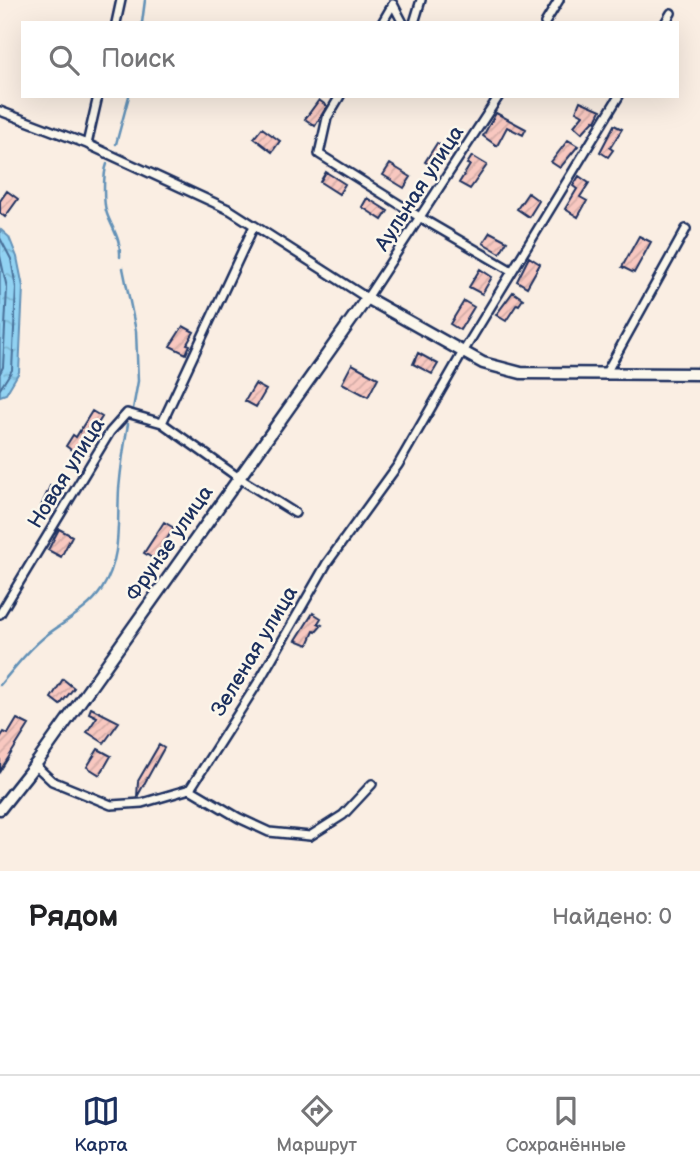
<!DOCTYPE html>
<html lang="ru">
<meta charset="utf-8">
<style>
:root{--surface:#fff;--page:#f2f2f2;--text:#202124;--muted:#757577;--line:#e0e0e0;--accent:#1b2f5e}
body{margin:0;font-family:"Balsamiq Sans",sans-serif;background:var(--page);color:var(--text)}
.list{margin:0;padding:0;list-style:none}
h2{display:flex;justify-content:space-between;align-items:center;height:91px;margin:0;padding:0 28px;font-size:30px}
h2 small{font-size:23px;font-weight:400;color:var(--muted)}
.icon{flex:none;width:38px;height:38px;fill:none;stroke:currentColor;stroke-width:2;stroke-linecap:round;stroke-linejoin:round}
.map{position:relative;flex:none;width:700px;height:871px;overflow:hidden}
.search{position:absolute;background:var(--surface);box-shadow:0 7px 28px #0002;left:21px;right:21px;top:21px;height:77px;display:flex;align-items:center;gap:18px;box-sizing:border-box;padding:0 24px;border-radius:0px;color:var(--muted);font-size:26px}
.sheet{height:203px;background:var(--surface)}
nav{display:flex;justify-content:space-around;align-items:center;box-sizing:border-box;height:98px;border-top:2px solid var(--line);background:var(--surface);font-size:19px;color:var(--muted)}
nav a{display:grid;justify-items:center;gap:4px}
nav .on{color:var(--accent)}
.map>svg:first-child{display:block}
</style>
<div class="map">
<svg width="700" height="871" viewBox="0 0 700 871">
<defs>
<pattern id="water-ripples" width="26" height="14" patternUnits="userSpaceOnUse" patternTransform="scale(1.75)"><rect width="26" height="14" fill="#91d2f2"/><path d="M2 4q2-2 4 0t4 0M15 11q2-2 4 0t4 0" fill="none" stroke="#7cb5d2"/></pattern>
<pattern id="building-hatch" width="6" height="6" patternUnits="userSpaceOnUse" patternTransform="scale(1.75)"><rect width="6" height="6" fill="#f8c8c0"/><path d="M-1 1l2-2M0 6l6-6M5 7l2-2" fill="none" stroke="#d4aca7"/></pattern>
</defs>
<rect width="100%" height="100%" fill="#faeee3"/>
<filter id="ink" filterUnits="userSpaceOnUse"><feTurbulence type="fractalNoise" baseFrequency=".0143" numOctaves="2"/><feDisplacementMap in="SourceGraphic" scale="14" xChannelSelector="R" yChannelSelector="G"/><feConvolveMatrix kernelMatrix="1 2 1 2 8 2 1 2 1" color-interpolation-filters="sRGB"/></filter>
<g filter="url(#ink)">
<!-- water -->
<path fill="url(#water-ripples)" stroke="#6291b7" stroke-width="2" d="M0 229 9 237 17 257 23 287 19 372 6 394 0 396Z"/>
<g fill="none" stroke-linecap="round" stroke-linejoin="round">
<!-- shore -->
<path stroke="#4a7099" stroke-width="2" d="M0 238 11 259 16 288 12 370 0 389
M0 256 7 288 3 367 0 373"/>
<!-- stream -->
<path stroke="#6291b7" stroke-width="2.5" d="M142 23 145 0
M116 144 129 96
M107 164C103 174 103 203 107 214 113 230 121 239 120 257
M123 268 136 331 138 381 133 409
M0 685C15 667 30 648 48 634 67 620 89 609 102 589 122 558 117 523 119 489 121 467 124 446 128 424"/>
</g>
<!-- building -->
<path fill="url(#building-hatch)" stroke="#1b2f5e" stroke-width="2" d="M319 100 327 106 315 126 305 119Z
M580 101 601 110 596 121 594 120 582 133 574 126 583 115 576 111Z
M496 113 526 129 523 135 507 127 497 146 483 136Z
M614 125 622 129 610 148 613 150 608 157 600 152Z
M262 128 280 141 272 152 254 138Z
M568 140 578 146 560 168 551 162Z
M437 143 447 149 435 168 425 162Z
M472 156 487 165 470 189 459 183 470 165 467 164Z
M390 164 411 177 404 188 383 175Z
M326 172 345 184 339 194 320 182Z
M579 176 589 183 580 197 587 201 578 217 565 209 577 189 573 186Z
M7 191 18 199 5 217 0 213V201Z
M528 193 539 201 529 217 517 209Z
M367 198 388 211 382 220 362 207Z
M490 232 507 241 500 253 483 243Z
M639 236 651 242 634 273 622 267Z
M529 257 540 264 527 287 517 281Z
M480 269 492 277 482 294 469 287Z
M513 292 523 299 519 305 517 304 506 321 496 315Z
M464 301 474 307 460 330 450 324Z
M183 326 194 332 187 344 190 345 186 354 170 346Z
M418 353 438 364 432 374 413 364Z
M352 364 378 378 368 397 342 383Z
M255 384 266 390 256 407 245 401Z
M92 411 102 417 78 455 66 446 73 435 76 437Z
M50 486 61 491 47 515 39 511Z
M164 522 174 528 154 559 144 553Z
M59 529 72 536 61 557 48 550Z
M313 613 321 618 318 623 322 625 316 632 314 631 308 645 296 640Z
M63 679 74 688 60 705 51 698Z
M91 708 119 722 104 743 87 732 97 717 89 713Z
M17 719 29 725 0 771V738L4 732 8 734Z
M159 745 164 748 137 797 138 781Z
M98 749 111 756 100 775 87 767Z"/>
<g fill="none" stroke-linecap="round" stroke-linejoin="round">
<!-- street casing -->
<g stroke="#1b2f5e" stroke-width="12">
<path id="street" d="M116 23 121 0
M382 23 393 4 403 23
M414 23 421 0
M545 23 559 0
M665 23 671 13
M340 96 327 118 319 154 421 218 512 271
M0 111 87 144 230 210 367 298 499 96
M87 144 98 96
M606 373 686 229
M162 423 254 226
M0 614 110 432 127 413 162 423 239 478 295 513
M35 765 52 781 111 805 142 803 190 789
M372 784 343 815 310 836 269 832 239 818 190 789 259 681 327 563 398 465 463 352 619 96"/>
</g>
<!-- secondary casing -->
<g stroke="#1b2f5e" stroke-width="15">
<path id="secondary" d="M0 809 38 761 367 298 483 363 521 373 700 374"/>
</g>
<!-- street -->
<use href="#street" stroke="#fbf7ec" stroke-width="7"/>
<!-- secondary -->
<use href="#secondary" stroke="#fbf7ec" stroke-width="10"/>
</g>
</g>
<g text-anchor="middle" stroke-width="5" stroke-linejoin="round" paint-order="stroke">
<!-- street labels -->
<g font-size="21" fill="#1b2f5e" stroke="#fbf7ec">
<text transform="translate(419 188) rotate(-57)" y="7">Аульная улица</text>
<text transform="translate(66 473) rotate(-58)" y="7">Новая улица</text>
<text transform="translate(169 543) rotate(-55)" y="7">Фрунзе улица</text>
<text transform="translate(254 651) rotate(-59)" y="7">Зеленая улица</text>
</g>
</g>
</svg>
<div class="search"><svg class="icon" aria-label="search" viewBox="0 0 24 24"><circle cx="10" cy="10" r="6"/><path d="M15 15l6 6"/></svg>Поиск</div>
</div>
<section class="sheet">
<h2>Рядом<small>Найдено: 0</small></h2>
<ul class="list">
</ul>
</section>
<nav>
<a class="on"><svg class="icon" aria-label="map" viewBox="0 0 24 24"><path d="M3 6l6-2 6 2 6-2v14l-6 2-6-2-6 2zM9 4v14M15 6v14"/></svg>Карта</a>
<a><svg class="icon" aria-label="directions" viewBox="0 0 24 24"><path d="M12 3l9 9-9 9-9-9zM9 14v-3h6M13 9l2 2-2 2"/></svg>Маршрут</a>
<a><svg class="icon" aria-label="saved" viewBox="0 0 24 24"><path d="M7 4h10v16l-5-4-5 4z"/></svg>Сохранённые</a>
</nav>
